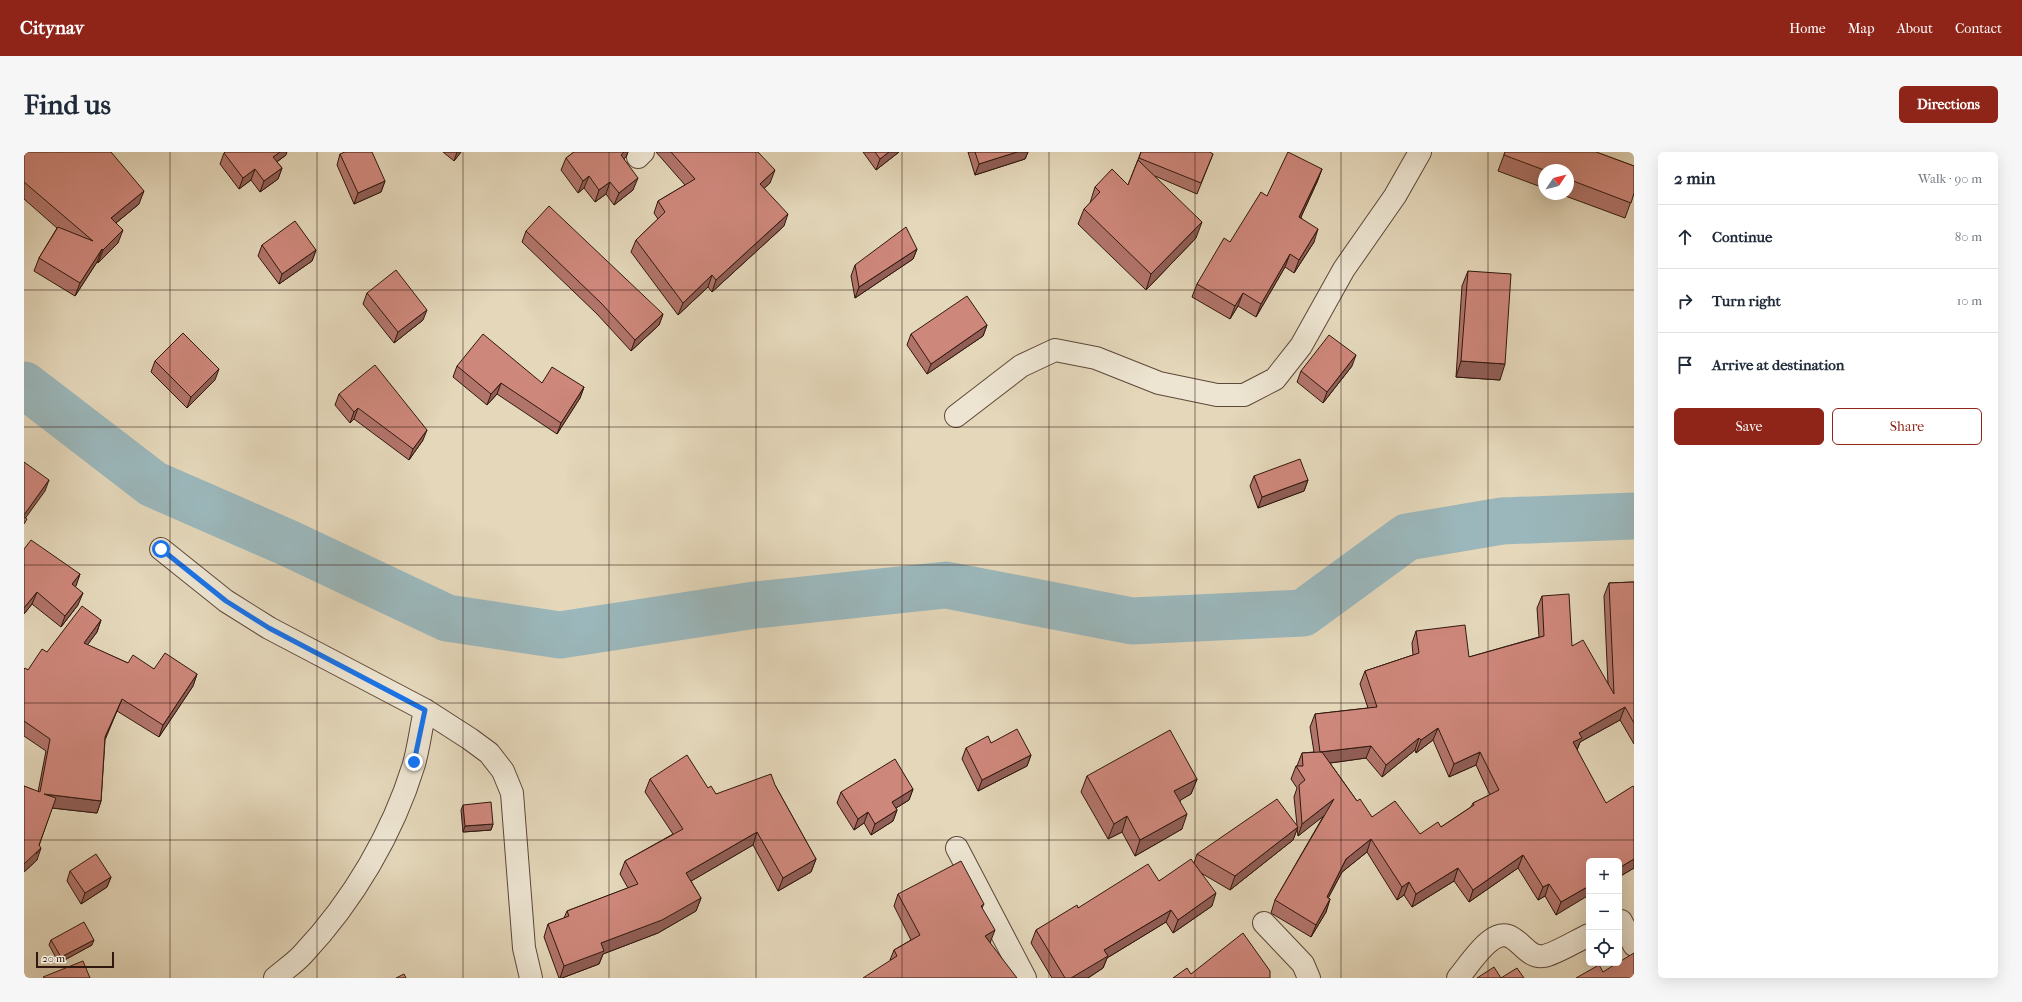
<!DOCTYPE html>
<meta charset="utf-8">
<style>
:root{--surface:#fff;--page:#f6f6f7;--text:#1f2937;--muted:#747a83;--line:#e0e1e3;--accent:#8f2418}
body{margin:0;font-family:"IM FELL French Canon",serif;background:var(--page);color:var(--text)}
.controls{position:absolute;right:12px;bottom:12px;display:grid;overflow:hidden;border-radius:6px;box-shadow:0 4px 16px #0002}
.controls button{width:36px;height:36px;display:grid;place-items:center;padding:0;border:0;border-bottom:1px solid var(--line);background:var(--surface);color:var(--text);font:20px sans-serif}
.compass{position:absolute;left:1514px;top:12px;width:36px;height:36px;border-radius:50%;background:var(--surface);box-shadow:0 4px 16px #0002;rotate:55deg}
.scale{position:absolute;left:12px;bottom:10px;width:78px;box-sizing:border-box;padding-left:4px;border:2px solid #31180e;border-top:0;font-size:11px;line-height:14px;white-space:nowrap;color:#31180e;-webkit-text-stroke:3px #ede5d2;paint-order:stroke}
.stop{position:absolute;width:12px;height:12px;margin:-9px;border:3px solid #1a73e8;border-radius:50%;background:#fff}
.stop.end{background:#1a73e8;border-color:#fff;box-shadow:0 1px 4px #0008}
.list{margin:0;padding:0;list-style:none}
h2{display:flex;justify-content:space-between;align-items:center;height:52px;margin:0;padding:0 16px;font-size:17px}
h2 small{font-size:13px;font-weight:400;color:var(--muted)}
.list li{display:grid;grid-template-columns:26px 1fr auto;gap:12px;align-items:center;box-sizing:border-box;height:64px;padding:0 16px;border-top:1px solid var(--line)}
.list b{display:block;font-size:15px;white-space:nowrap}
.list em{font-size:13px;font-style:normal;color:var(--muted)}
.actions{display:flex;gap:8px;padding:12px 16px}
.actions a{flex:1;padding:9px 0;border:1px solid var(--accent);border-radius:6px;text-align:center;font-size:14px;color:var(--accent)}
.actions .main{background:var(--accent);color:#fff}
.icon{flex:none;width:22px;height:22px;fill:none;stroke:currentColor;stroke-width:2;stroke-linecap:round;stroke-linejoin:round}
.map{position:relative;flex:none;width:1610px;height:826px;overflow:hidden;border-radius:6px}
header{display:flex;align-items:center;gap:24px;box-sizing:border-box;height:56px;padding:0 20px;background:var(--accent);color:#fff}
header strong{font-size:19px}
nav{display:flex;gap:22px;margin-inline-start:auto;font-size:14px}
.intro{display:flex;align-items:center;justify-content:space-between;box-sizing:border-box;height:96px;padding:0 24px}
h1{margin:0;font-size:28px}
.button{padding:10px 18px;border-radius:6px;background:var(--accent);color:#fff;font-size:14px;font-weight:700}
main{display:flex;gap:24px;padding:0 24px}
aside{flex:1;background:var(--surface);border-radius:6px;box-shadow:0 4px 16px #0002}
.map>svg:first-child{display:block}
</style>
<header>
<strong>Citynav</strong>
<nav><a>Home</a><a>Map</a><a>About</a><a>Contact</a></nav>
</header>
<div class="intro"><h1>Find us</h1><a class="button">Directions</a></div>
<main>
<div class="map">
<svg width="1610" height="826" viewBox="0 0 1610 826">
<rect width="100%" height="100%" fill="#e4d7ba"/>
<filter id="stains"><feTurbulence type="fractalNoise" baseFrequency=".005" numOctaves="4"/><feColorMatrix values="0 0 0 0 .2 0 0 0 0 .09 0 0 0 0 .02 0 0 0 .5 -.17"/></filter>
<radialGradient id="worn" r=".72"><stop offset=".6" stop-color="#630" stop-opacity="0"/><stop offset="1" stop-color="#630" stop-opacity=".3"/></radialGradient>
<g fill="none" stroke-linecap="round" stroke-linejoin="round">
<!-- river -->
<path stroke="#9bb7bb" stroke-width="47" d="M0 233 129 332 264 391 423 466 536 483 731 453 922 433 1108 469 1279 461 1383 385 1478 369 1610 364"/>
<!-- street casing -->
<g stroke="#5e4839" stroke-width="24">
<path id="street" d="M614 5 619 0
M932 264 997 214 1031 198 1072 206 1135 231 1193 243H1220L1251 227 1277 194 1320 117 1371 44 1396 0
M137 397 202 449 245 476 401 558 446 587 465 601 479 619 488 641 500 796 507 826
M933 696 1001 826
M1597 769 1610 793
M1240 771 1279 812 1285 826
M251 826C260 818 271 811 279 802 329 749 369 681 390 612 395 594 397 576 401 558
M1434 826C1444 814 1454 798 1466 789 1492 769 1498 808 1520 804 1531 802 1554 788 1565 783"/>
</g>
<!-- street -->
<use href="#street" stroke="#ede5d2" stroke-width="22"/>
</g>
<!-- wall -->
<path fill="#b1746a" stroke="#31180e" fill-rule="evenodd" d="M0 0 115 52 92 71 94 91 74 111 73 110 51 144 10 119 15 106 33 76 0 47Z
M419 0H437L430 9Z
M550 0H604L602 5 600 7 609 38 590 53 582 42 571 50 560 36 554 41 537 18 542 6Z
M632 0H734L746 31 740 36 760 74 688 140 684 135 654 163 607 100 612 88 634 67 630 61 634 49 661 33Z
M839 0H875L852 18Z
M944 0H1004L1001 7 951 23Z
M1117 0 1189 2 1173 42 1131 24 1172 86 1122 138 1054 72 1060 57 1066 51 1071 35 1104 33Z
M1481 0H1572L1610 14V41L1601 66 1536 42H1544V18H1520V36L1474 19Z
M200 1 262 3 253 10 258 16 254 27 236 40 227 28 215 37 196 12Z
M316 2 361 29 357 40 330 52 313 13Z
M1298 17 1293 30 1277 65 1290 90 1270 121 1261 115 1232 165 1214 154 1206 167 1168 145 1173 132 1243 44Z
M502 79 639 162 635 173 607 199 573 162 498 90Z
M238 93 292 98 288 109 255 132 234 104Z
M893 97 889 107 831 146 827 124 831 113Z
M1444 119 1476 228 1432 225 1438 134Z
M343 141 399 168 370 191 339 152Z
M963 173 959 184 903 222 883 193 887 182Z
M131 209 191 228 163 256 127 220Z
M433 214 518 231 560 235 556 246 533 282 473 242 463 253 429 225Z
M1328 214 1299 251 1273 230 1277 219Z
M315 242 399 288 385 308 330 267 326 271 311 253Z
M1230 324 1284 328 1280 339 1234 356 1226 334Z
M0 397 56 422 51 435 54 453 37 475 8 452 0 462Z
M1610 430V592L1596 568 1556 590 1553 598 1610 716 1595 725V709L1532 763 1521 744 1514 748 1494 716 1445 750 1430 729 1388 755 1380 743 1373 748 1343 700 1318 720 1304 746 1306 747 1302 760 1287 785 1247 761 1251 748 1300 663 1274 684 1273 677 1269 688 1206 738 1177 721 1188 754 1149 781 1142 770 1083 806 1079 816 1064 826H1028L1007 791 1012 778 1054 756 1135 729 1170 711 1173 702 1273 673 1270 645 1273 636 1267 627 1272 614H1273L1278 601 1290 600 1286 575 1291 562 1344 556 1336 532 1341 519 1389 503 1388 491 1392 479 1445 505 1515 485 1513 456 1518 444 1548 494 1584 532 1580 444 1585 431ZM1409 588 1425 625 1452 613 1466 643 1449 651 1447 655 1417 675 1396 682 1348 665 1333 649 1306 611 1342 606 1358 625 1391 598 1392 601Z
M77 468 73 480 63 493 104 511 130 517 173 522 169 534 135 585 93 559 81 588 77 649 73 661 28 656 15 693 13 708 0 720V634L14 640 22 599 0 584V517L4 518 23 500Z
M967 591 1007 603 1003 614 954 639 938 607 942 596Z
M1063 624 1173 627 1167 642 1156 648 1158 677 1111 704 1098 680 1084 687 1057 640Z
M626 627 684 636 692 642 751 633 792 707 787 720 754 739 729 693 667 729 677 746 672 759 634 781 579 802 575 812 538 826H535L520 785 524 772 540 766 543 759 604 736 596 722 601 709 649 682 621 640Z
M889 637 885 648 872 656 873 658 869 669 847 683 840 671 830 678 813 651 817 640Z
M439 653 469 672 467 678 439 680 437 658Z
M46 719 87 725 83 735 57 752 43 729Z
M874 742 960 752 958 756 966 791 866 808 870 798 887 788 870 754Z
M27 788 68 793 35 811 25 793Z"/>
<!-- shaded-wall -->
<path fill="#905e56" stroke="#31180e" d="M256 0H263L262 3 245 15 249 5Z
M433 0H437L430 9Z
M600 0H604L602 5 592 15 597 3Z
M865 0H875L852 18 856 7Z
M993 0H1004L1001 7 951 23 955 12Z
M258 16 254 27 236 40 240 29Z
M231 17 227 28 215 37 219 26Z
M1298 17 1293 30 1271 78 1275 65Z
M751 18 746 31 732 44 736 32Z
M565 24 560 36 554 41 559 29Z
M614 26 609 38 590 53 595 41Z
M361 29 357 40 330 52 334 41Z
M586 30 582 42 571 50 575 38Z
M120 39 115 52 82 79 87 66Z
M764 62 760 74 688 140 692 128Z
M1178 70 1172 86 1122 138 1127 122Z
M1294 77 1290 90 1270 121 1275 108Z
M99 78 94 91 74 111 79 98Z
M78 97 73 110 51 144 56 131Z
M893 97 889 107 831 146 835 135Z
M292 98 288 109 255 132 258 122Z
M1266 102 1261 115 1232 165 1237 152Z
M688 123 684 135 654 163 659 151Z
M1219 141 1214 154 1206 167 1211 154Z
M403 158 399 168 370 191 374 180Z
M639 162 635 173 607 199 611 188Z
M963 173 959 184 903 222 907 212Z
M1332 203 1328 214 1299 251 1303 240Z
M1437 209 1481 212 1476 228 1432 225Z
M195 217 191 228 163 256 167 245Z
M477 231 473 242 463 253 467 242Z
M560 235 556 246 533 282 537 271Z
M334 256 330 267 326 271 330 260Z
M403 278 399 288 385 308 389 297Z
M25 328 21 339 0 368V363Z
M1284 328 1280 339 1234 356 1238 345Z
M56 422 52 434 43 444 48 432Z
M13 440 8 452 0 462V456Z
M59 441 54 453 37 475 41 464Z
M77 468 73 480 56 503 60 491Z
M173 522 169 534 135 585 139 573Z
M98 547 93 559 76 597 81 585Z
M1601 555 1596 568 1556 590 1553 598 1549 590 1555 581Z
M1414 576 1409 588 1392 601 1397 588Z
M1395 586 1391 598 1358 625 1362 613Z
M1347 594 1342 606 1292 613 1296 600Z
M1456 600 1452 613 1425 625 1430 612Z
M1007 603 1003 614 954 639 958 628Z
M1173 627 1167 642 1145 655 1150 639Z
M889 637 885 648 864 661 868 650Z
M20 642 77 649 73 661 28 656 12 702 17 696 13 708 0 720V712Z
M1310 647 1305 660 1274 684 1278 672Z
M873 658 869 669 847 683 851 672Z
M844 660 840 671 830 678 834 667Z
M1163 662 1158 677 1111 704 1116 688Z
M1103 664 1098 680 1084 687 1090 672Z
M469 672 467 678 439 680 441 674Z
M1274 675 1269 688 1206 738 1211 724Z
M733 680 729 693 657 735 662 721Z
M1347 687 1343 700 1318 720 1298 758 1303 745 1322 707Z
M1499 703 1494 716 1445 750 1449 738Z
M792 707 787 720 754 739 759 726Z
M1610 707V716L1595 725V716Z
M1434 716 1430 729 1388 755 1392 742Z
M87 725 83 735 57 752 61 741Z
M1385 730 1380 743 1373 748 1378 735Z
M1525 732 1521 744 1514 748 1519 735Z
M1565 734V743L1532 763 1537 750Z
M1192 741 1188 754 1149 781 1154 768Z
M677 746 672 759 634 781 579 802 575 812 538 826H536L540 814 577 791Z
M1306 747 1302 760 1287 785 1292 773Z
M1147 758 1142 770 1083 806 1079 816 1064 826H1047L1080 798Z
M971 778 966 791 961 784Z
M70 788 68 793 35 811 37 805Z"/>
<!-- building -->
<path fill="#ce877b" stroke="#31180e" fill-rule="evenodd" d="M0 0H87L120 39 87 66 99 78 79 98 78 97 56 131 15 106 34 75 69 89 0 30Z
M201 0H256L249 5 258 16 240 29 231 17 219 26 200 1Z
M321 0H348L361 29 334 41 316 2Z
M550 0H600L597 3 614 26 595 41 586 30 575 38 565 24 559 29 542 6Z
M647 0H734L751 18 736 32 764 62 692 128 688 123 659 151 612 88 641 60 634 49 671 27Z
M851 0H865L856 7Z
M951 0H993L955 12Z
M1117 0H1186L1189 2 1177 31 1115 6Z
M1264 0 1298 17 1275 65 1294 77 1275 108 1266 102 1237 152 1219 141 1211 154 1173 132 1200 86 1206 90 1237 40 1243 44Z
M1481 0H1572L1610 14V41L1607 51 1544 27V18H1520L1480 3Z
M1114 8 1178 70 1127 122 1060 57 1076 40 1071 35 1088 17 1104 33Z
M525 54 639 162 611 188 577 151 502 79Z
M271 69 292 98 258 122 238 93Z
M882 75 893 97 835 135 831 113Z
M372 118 403 158 374 180 343 141Z
M1444 119 1487 122 1481 212 1437 209Z
M943 144 963 173 907 212 887 182Z
M159 181 195 217 167 245 131 209Z
M459 182 518 231 528 215 560 235 537 271 477 231 467 242 433 214Z
M1305 183 1332 203 1303 240 1277 219Z
M351 213 403 278 389 297 334 256 330 260 315 242Z
M1276 307 1284 328 1238 345 1230 324Z
M0 310 25 328 0 363Z
M0 365 3 367 0 372Z
M7 388 56 422 48 432 59 441 41 464 13 440 0 456V397Z
M1610 430V571L1601 555 1555 581 1558 586 1549 590 1582 651 1609 634 1610 635V707L1595 716V709H1565V734L1537 750 1525 732 1519 735 1499 703 1449 738 1434 716 1392 742 1385 730 1378 735 1347 687 1322 707 1303 745 1306 747 1292 773 1251 748 1310 647 1278 672 1275 633 1281 628 1272 614H1279L1278 601 1296 600 1291 562 1353 555 1341 519 1395 501 1392 479 1441 473 1445 505 1520 484 1518 444 1545 442 1548 494 1559 488 1590 542 1585 431ZM1414 576 1430 612 1456 600 1475 638 1449 651 1450 653 1417 675 1414 670 1396 682 1371 649 1348 665 1336 647 1333 649 1298 600H1296L1347 594 1362 613 1395 586 1397 588Z
M58 454 77 468 60 491 104 511 109 503 130 517 141 501 173 522 139 573 98 547 81 585 77 649 20 642 32 646 15 693 17 696 0 712V634L16 640 26 587 0 569V517L1 516 4 518 18 497 23 500Z
M993 577 1007 603 958 628 942 596 964 584 967 591Z
M1146 578 1173 627 1150 639 1163 662 1116 688 1103 664 1090 672 1063 624Z
M663 603 684 636 687 634 692 642 747 622 751 633 792 707 759 726 733 680 662 721 677 746 638 768 577 791 580 799 540 814 524 772 545 764 543 759 614 732 601 709 659 677 626 627Z
M871 607 889 637 868 650 873 658 851 672 844 660 834 667 817 640Z
M1253 647 1274 675 1211 724 1173 702Z
M467 650 469 672 441 674 439 653Z
M72 702 87 725 61 741 46 719Z
M1167 707 1192 741 1154 768 1147 758 1080 798 1084 804 1047 826H1041L1012 778 1053 753 1054 756 1124 712 1135 729Z
M937 709 960 752 957 754 971 778 961 784 993 826H839L873 804 870 798 896 783 874 742Z
M60 770 70 788 37 805 27 788Z
M1219 781 1246 819V826H1149L1163 816 1167 822Z
M1610 801V826H1552L1575 813 1579 820 1593 811H1595V810Z
M59 809 66 826H20L19 825Z
M1470 815 1477 826 1493 816 1500 826H1453Z
M380 822 382 826H372Z"/>
<g fill="none" stroke-linecap="round" stroke-linejoin="round">
<!-- route -->
<path stroke="#1a73e8" stroke-width="5" d="M137 397 202 449 245 476 401 558 390 610"/>
</g>
<!-- grid -->
<path fill="none" stroke="#31180e" stroke-width="1" stroke-opacity="0.55" d="M146 0V826M293 0V826M439 0V826M585 0V826M732 0V826M878 0V826M1025 0V826M1171 0V826M1317 0V826M1464 0V826M0 138H1610M0 275H1610M0 413H1610M0 551H1610M0 688H1610"/>
<rect width="100%" height="100%" filter="url(#stains)"/>
<rect width="100%" height="100%" fill="url(#worn)"/>
</svg>
<div class="controls">
<button>+</button>
<button>−</button>
<button><svg class="icon" aria-label="locate" viewBox="0 0 24 24"><circle cx="12" cy="12" r="6"/><path d="M12 2v4M12 18v4M2 12h4M18 12h4"/></svg></button>
</div>
<svg class="compass" viewBox="-18 -18 36 36"><path d="M0-13l5 13h-10z" fill="#e53935"/><path d="M0 13l5-13h-10z" fill="#747a83"/></svg>
<div class="scale">20 m</div>
<div class="stop" style="left:137px;top:397px"></div>
<div class="stop end" style="left:390px;top:610px"></div>
</div>
<aside>
<h2>2 min<small>Walk · 90 m</small></h2>
<ul class="list">
<li><svg class="icon" aria-label="ahead" viewBox="0 0 24 24"><path d="M12 20V5M6 11l6-6 6 6"/></svg><div><b>Continue</b></div><em>80 m</em></li>
<li><svg class="icon" aria-label="right" viewBox="0 0 24 24"><path d="M7 20v-9h11M14 6l5 5-5 5"/></svg><div><b>Turn right</b></div><em>10 m</em></li>
<li><svg class="icon" aria-label="arrive" viewBox="0 0 24 24"><path d="M6 21V4h12l-3 4 3 4H6"/></svg><div><b>Arrive at destination</b></div></li>
</ul>
<div class="actions"><a class="main">Save</a><a>Share</a></div>
</aside>
</main>
